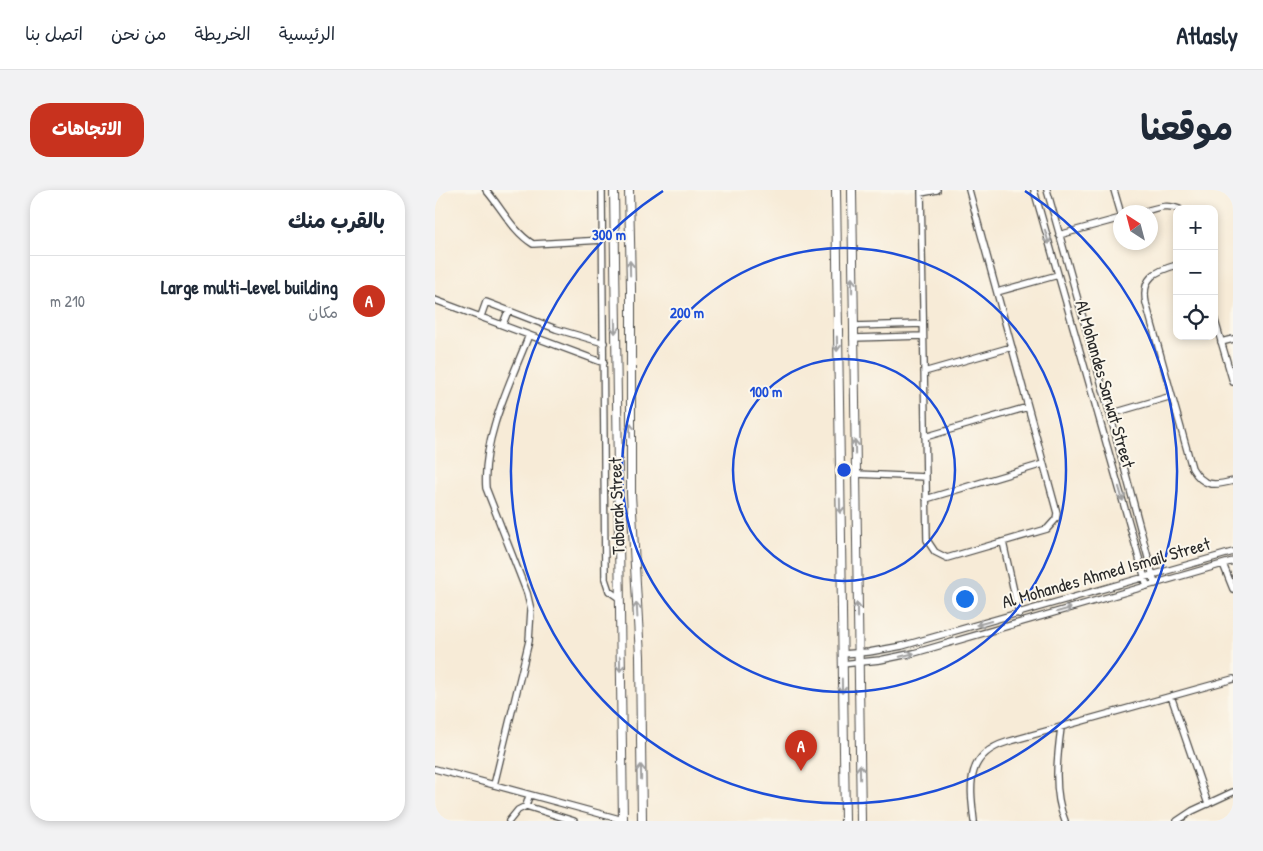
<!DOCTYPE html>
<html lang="ar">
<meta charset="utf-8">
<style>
:root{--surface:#fff;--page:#f2f2f3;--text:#1f2937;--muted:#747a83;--line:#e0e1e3;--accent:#c8321e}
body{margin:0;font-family:"Patrick Hand","Playpen Sans Arabic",sans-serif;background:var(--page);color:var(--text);direction:rtl}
.controls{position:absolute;right:15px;top:15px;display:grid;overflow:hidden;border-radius:10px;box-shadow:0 2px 8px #0003}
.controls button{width:45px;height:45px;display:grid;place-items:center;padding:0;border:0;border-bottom:1px solid var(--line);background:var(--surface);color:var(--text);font:25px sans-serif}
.compass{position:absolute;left:678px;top:15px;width:45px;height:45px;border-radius:50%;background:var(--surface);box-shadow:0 2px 8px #0003;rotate:324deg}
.you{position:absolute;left:529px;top:408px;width:18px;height:18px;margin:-12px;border:4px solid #fff;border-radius:50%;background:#1a73e8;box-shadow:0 0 0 8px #1a73e833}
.badge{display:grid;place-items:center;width:32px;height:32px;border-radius:50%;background:var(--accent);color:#fff;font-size:16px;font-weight:700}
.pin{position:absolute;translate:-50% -41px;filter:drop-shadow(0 1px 2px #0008)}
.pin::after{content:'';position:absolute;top:26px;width:18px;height:15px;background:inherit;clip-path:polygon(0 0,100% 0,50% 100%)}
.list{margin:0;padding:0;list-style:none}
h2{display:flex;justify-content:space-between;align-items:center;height:65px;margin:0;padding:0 20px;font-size:21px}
h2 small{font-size:16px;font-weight:400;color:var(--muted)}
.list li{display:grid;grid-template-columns:32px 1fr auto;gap:15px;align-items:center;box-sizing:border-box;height:90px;padding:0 20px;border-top:1px solid var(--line)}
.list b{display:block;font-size:19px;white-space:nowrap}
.list p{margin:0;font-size:16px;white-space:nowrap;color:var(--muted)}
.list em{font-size:16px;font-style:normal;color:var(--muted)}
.icon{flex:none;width:28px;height:28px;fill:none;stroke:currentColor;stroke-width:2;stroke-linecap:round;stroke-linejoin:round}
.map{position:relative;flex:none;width:798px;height:631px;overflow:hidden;direction:ltr;border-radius:20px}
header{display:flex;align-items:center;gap:30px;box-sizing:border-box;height:70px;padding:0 25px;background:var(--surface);border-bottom:1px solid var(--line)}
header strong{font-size:24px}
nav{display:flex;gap:28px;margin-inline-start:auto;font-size:18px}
.intro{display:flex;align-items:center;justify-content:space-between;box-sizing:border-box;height:120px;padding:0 30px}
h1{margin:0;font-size:35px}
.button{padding:12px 22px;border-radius:20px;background:var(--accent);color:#fff;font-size:18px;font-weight:700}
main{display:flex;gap:30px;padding:0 30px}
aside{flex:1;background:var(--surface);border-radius:20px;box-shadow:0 2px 8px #0003}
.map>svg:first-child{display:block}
</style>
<header>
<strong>Atlasly</strong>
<nav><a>الرئيسية</a><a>الخريطة</a><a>من نحن</a><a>اتصل بنا</a></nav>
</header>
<div class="intro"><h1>موقعنا</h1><a class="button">الاتجاهات</a></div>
<main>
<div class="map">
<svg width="798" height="631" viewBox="0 0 798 631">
<rect width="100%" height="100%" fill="#fbf7ec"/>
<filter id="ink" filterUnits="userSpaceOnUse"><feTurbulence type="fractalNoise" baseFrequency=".02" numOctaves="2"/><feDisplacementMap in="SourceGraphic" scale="10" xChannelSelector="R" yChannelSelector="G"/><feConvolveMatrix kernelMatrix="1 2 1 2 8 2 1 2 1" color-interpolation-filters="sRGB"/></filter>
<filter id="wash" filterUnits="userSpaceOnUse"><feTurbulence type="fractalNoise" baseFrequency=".0096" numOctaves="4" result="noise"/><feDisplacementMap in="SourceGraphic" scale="20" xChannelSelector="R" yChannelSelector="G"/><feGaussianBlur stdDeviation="1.12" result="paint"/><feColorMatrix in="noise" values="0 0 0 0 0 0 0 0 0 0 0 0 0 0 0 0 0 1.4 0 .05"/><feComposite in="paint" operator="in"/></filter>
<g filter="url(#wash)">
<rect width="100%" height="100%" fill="#f7ebd7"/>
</g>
<g filter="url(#ink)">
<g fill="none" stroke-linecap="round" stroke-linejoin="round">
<!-- street casing -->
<g stroke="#4a4845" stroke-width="8">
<path id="street" d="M51 0C66 17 78 42 98 54L168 50
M167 0 170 389 174 401 184 408
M486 0 492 350 500 362 512 368 612 339 621 329 622 323 534 0
M599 0 712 396
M612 0 675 224 720 394
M679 0 686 24
M486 3 502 0
M707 22C719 19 731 13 744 19
M624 45 686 28
M742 75C720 81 706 88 711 113L757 278C768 297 779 296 798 291
M562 102 623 85
M0 110 169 173
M46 126 51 112 121 139 169 153
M779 127 798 192
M68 134 73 121
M418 136 488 134
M418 148 488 146
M786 152 798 149
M489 182 577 157
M675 224 737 206
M490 247 593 217
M421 284 491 287
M491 309 608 274
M568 352 584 424
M788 374 798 399
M407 464 434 462 467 456 798 362
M407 474 445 470 479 463 798 371
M736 506 773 614
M626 538C622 568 618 602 630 631
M0 579 188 630
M59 595 94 451 96 420 92 403 51 298C47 248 76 191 94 145
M91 616 139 631
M74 631 83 620 91 616 94 606
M539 631C535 595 530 565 572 552L798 489
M742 631 757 621 798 602"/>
</g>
<!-- secondary casing -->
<g stroke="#4a4845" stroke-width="10">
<path id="secondary" d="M179 0 188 631
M194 0 196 98V304L205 466 207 631
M401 0 410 631
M417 0 426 631"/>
</g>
<!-- street -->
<use href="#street" stroke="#fff" stroke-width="5.5"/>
<!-- secondary -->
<use href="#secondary" stroke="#fff" stroke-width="8"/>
</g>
<!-- one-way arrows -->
<defs><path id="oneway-shaft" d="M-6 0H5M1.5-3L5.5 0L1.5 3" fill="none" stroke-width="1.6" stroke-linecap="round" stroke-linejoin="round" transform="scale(1.25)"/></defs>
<g stroke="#a0a0a0">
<use href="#oneway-shaft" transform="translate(612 47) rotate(74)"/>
<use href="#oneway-shaft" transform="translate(195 78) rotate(-91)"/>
<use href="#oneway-shaft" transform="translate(417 95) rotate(-91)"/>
<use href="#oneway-shaft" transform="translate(180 136) rotate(89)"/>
<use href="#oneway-shaft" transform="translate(402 154) rotate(89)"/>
<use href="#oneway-shaft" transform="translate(195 240) rotate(-91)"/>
<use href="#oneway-shaft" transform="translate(420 257) rotate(-91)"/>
<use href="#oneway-shaft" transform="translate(686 304) rotate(74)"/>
<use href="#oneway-shaft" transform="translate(405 316) rotate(89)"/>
<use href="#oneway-shaft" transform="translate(202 420) rotate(-93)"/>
<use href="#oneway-shaft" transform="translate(422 420) rotate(-91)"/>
<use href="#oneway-shaft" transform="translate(629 420) rotate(-16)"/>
<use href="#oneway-shaft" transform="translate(549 433) rotate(164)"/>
<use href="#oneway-shaft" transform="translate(472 465) rotate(-14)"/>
<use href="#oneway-shaft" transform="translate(185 474) rotate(89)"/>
<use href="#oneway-shaft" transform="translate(407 496) rotate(89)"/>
<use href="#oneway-shaft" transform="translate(206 582) rotate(-91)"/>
<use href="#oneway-shaft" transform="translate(425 582) rotate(-91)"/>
</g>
</g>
<!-- distance rings -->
<g fill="none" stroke="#1d4ed8" stroke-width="2.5">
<circle cx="409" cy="280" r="111"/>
<circle cx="409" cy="280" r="222"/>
<path d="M590 1A333 333 0 1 1 228 1"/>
</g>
<g text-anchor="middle" stroke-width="4" stroke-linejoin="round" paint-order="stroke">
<!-- street labels -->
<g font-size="18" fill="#2b2b2b" stroke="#fbf7ec">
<text transform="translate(670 194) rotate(74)" y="6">Al Mohandes Sarwat Street</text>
<text transform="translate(182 316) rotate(-92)" y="6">Tabarak Street</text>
<text transform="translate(671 383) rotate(-16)" y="6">Al Mohandes Ahmed Ismail Street</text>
</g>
</g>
<circle cx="409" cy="280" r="8" fill="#1d4ed8" stroke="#fbf7ec" stroke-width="2.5"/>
<g font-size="15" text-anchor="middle" font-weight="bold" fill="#1d4ed8" stroke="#fbf7ec" stroke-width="4" stroke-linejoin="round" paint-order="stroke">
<text x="174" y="50">300 m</text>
<text x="252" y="128">200 m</text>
<text x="331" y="207">100 m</text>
</g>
</svg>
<div class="controls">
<button>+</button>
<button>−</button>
<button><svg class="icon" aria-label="locate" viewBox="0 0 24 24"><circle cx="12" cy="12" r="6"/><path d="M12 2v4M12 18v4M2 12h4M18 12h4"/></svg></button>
</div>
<svg class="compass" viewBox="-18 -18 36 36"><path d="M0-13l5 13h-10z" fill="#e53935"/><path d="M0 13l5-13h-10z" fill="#747a83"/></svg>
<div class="you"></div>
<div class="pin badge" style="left:366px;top:581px">A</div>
</div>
<aside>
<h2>بالقرب منك<small></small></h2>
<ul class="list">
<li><span class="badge">A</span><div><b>Large multi-level building</b><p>مكان</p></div><em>210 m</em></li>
</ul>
</aside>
</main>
